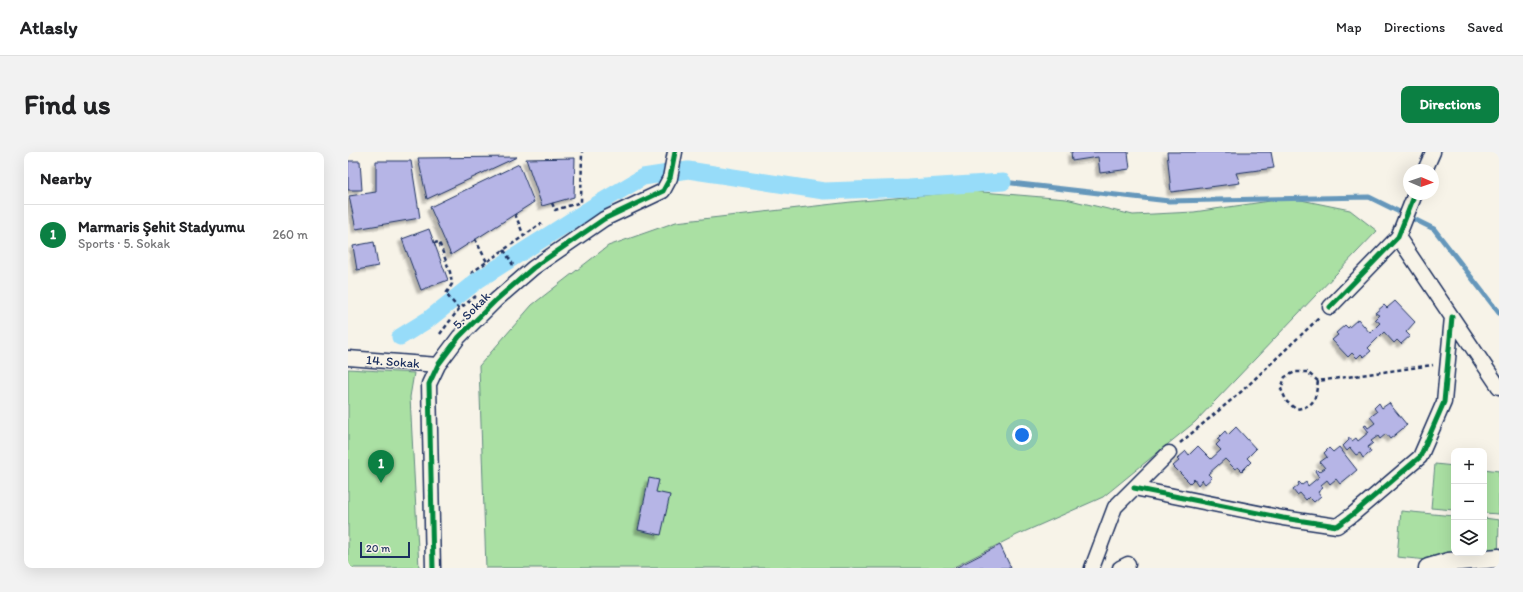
<!DOCTYPE html>
<meta charset="utf-8">
<style>
:root{--surface:#fff;--page:#f2f2f2;--text:#202124;--muted:#757577;--line:#e0e0e0;--accent:#0b8043}
body{margin:0;font-family:Itim,sans-serif;background:var(--page);color:var(--text)}
.controls{position:absolute;right:12px;bottom:12px;display:grid;overflow:hidden;border-radius:8px;box-shadow:0 4px 16px #0002}
.controls button{width:36px;height:36px;display:grid;place-items:center;padding:0;border:0;border-bottom:1px solid var(--line);background:var(--surface);color:var(--text);font:20px sans-serif}
.compass{position:absolute;left:1055px;top:12px;width:36px;height:36px;border-radius:50%;background:var(--surface);box-shadow:0 4px 16px #0002;rotate:92deg}
.scale{position:absolute;left:12px;bottom:10px;width:50px;box-sizing:border-box;padding-left:4px;border:2px solid #1b2f5e;border-top:0;font-size:11px;line-height:14px;white-space:nowrap;color:#1b2f5e;-webkit-text-stroke:3px #f7f3e8;paint-order:stroke}
.you{position:absolute;left:674px;top:283px;width:14px;height:14px;margin:-10px;border:3px solid #fff;border-radius:50%;background:#1a73e8;box-shadow:0 0 0 6px #1a73e833}
.badge{display:grid;place-items:center;width:26px;height:26px;border-radius:50%;background:var(--accent);color:#fff;font-size:13px;font-weight:700}
.pin{position:absolute;translate:-50% -33px;filter:drop-shadow(0 1px 2px #0008)}
.pin::after{content:'';position:absolute;top:21px;width:14px;height:12px;background:inherit;clip-path:polygon(0 0,100% 0,50% 100%)}
.list{margin:0;padding:0;list-style:none}
h2{display:flex;justify-content:space-between;align-items:center;height:52px;margin:0;padding:0 16px;font-size:17px}
h2 small{font-size:13px;font-weight:400;color:var(--muted)}
.list li{display:grid;grid-template-columns:26px 1fr auto;gap:12px;align-items:center;box-sizing:border-box;height:60px;padding:0 16px;border-top:1px solid var(--line)}
.list b{display:block;font-size:15px;white-space:nowrap}
.list p{margin:0;font-size:13px;white-space:nowrap;color:var(--muted)}
.list em{font-size:13px;font-style:normal;color:var(--muted)}
.icon{flex:none;width:22px;height:22px;fill:none;stroke:currentColor;stroke-width:2;stroke-linecap:round;stroke-linejoin:round}
.map{position:relative;flex:none;width:1151px;height:416px;overflow:hidden;border-radius:8px}
header{display:flex;align-items:center;gap:24px;box-sizing:border-box;height:56px;padding:0 20px;background:var(--surface);border-bottom:1px solid var(--line)}
header strong{font-size:19px}
nav{display:flex;gap:22px;margin-inline-start:auto;font-size:14px}
.intro{display:flex;align-items:center;justify-content:space-between;box-sizing:border-box;height:96px;padding:0 24px}
h1{margin:0;font-size:28px}
.button{padding:10px 18px;border-radius:8px;background:var(--accent);color:#fff;font-size:14px;font-weight:700}
main{display:flex;gap:24px;padding:0 24px}
aside{flex:1;background:var(--surface);border-radius:8px;box-shadow:0 4px 16px #0002}
.map>svg:first-child{display:block}
</style>
<header>
<strong>Atlasly</strong>
<nav><a>Map</a><a>Directions</a><a>Saved</a></nav>
</header>
<div class="intro"><h1>Find us</h1><a class="button">Directions</a></div>
<main>
<aside>
<h2>Nearby<small></small></h2>
<ul class="list">
<li><span class="badge">1</span><div><b>Marmaris Şehit Stadyumu</b><p>Sports · 5. Sokak</p></div><em>260 m</em></li>
</ul>
</aside>
<div class="map">
<svg width="1151" height="416" viewBox="0 0 1151 416">
<defs>
<filter id="shadow"><feDropShadow dx="-3.5" dy="3.5" stdDeviation="1" flood-color="#0004"/></filter>
</defs>
<rect width="100%" height="100%" fill="#f7f3e8"/>
<filter id="ink" filterUnits="userSpaceOnUse"><feTurbulence type="fractalNoise" baseFrequency=".025" numOctaves="2"/><feDisplacementMap in="SourceGraphic" scale="8" xChannelSelector="R" yChannelSelector="G"/><feConvolveMatrix kernelMatrix="1 2 1 2 8 2 1 2 1" color-interpolation-filters="sRGB"/></filter>
<g filter="url(#ink)">
<!-- green -->
<path fill="#aae0a3" stroke="#628880" d="M622 39 718 47 785 63 846 60 943 46 1002 58 1029 79 847 270 755 345 669 383 604 416H138L131 214 184 153 260 94 328 70 503 50Z
M0 217 66 221 62 245 71 416H0Z
M1087 312 1106 314V358L1083 356Z
M1136 317 1151 319V362L1136 361Z
M1053 359 1106 364V401H1136V366L1151 368 1150 415 1049 405Z"/>
<g fill="none" stroke-linecap="round" stroke-linejoin="round">
<!-- stream -->
<path stroke="#6597bb" stroke-width="5" d="M655 30 821 49 1021 45 1086 77 1151 161"/>
<!-- canal -->
<path stroke="#97dcf9" stroke-width="17" d="M52 185 81 167 130 128 248 53 295 25 340 18 476 39 561 36 655 30"/>
</g>
<!-- building -->
<path fill="#b6b5e6" stroke="#1b2f5e" filter="url(#shadow)" d="M723 0H780L782 17 752 21 750 5 724 9Z
M819 0H923L926 16 888 21 892 31 823 40Z
M169 5 79 47 70 6Z
M227 6 226 45 194 54 178 7Z
M0 9H12L14 38H0Z
M28 9H63L72 66 8 77 1 44 28 40Z
M171 12 186 50 103 103 82 55Z
M81 77 100 128 73 138 54 87Z
M26 90 30 114 9 118 5 94Z
M1047 149 1067 170 1058 180 1062 184 1053 192 1049 188 1046 191 1036 180 1020 196 1023 199 1016 205 1013 202 1009 206 1004 201 1000 205 984 188 990 183 988 181 997 173 1000 176 1010 167 1022 181 1032 171 1027 167 1031 163 1027 161 1036 153 1039 156Z
M1031 251 1034 256 1041 251 1059 273 1042 287 1038 282 1032 287 1030 284 1023 289 1025 291 1020 295 1023 300 1015 306 1012 301 1008 303 1002 296 999 299 995 294 1001 288 1000 286 1001 285 1004 289 1008 286 1010 289 1021 280 1016 274 1018 273 1020 276 1027 271 1022 265 1029 260 1026 256Z
M888 275 908 297 899 306 903 310 894 319 890 315 887 317 877 307 860 322 864 326 857 332 854 328 850 333 846 327 842 331 825 314 831 309 829 307 838 299 841 303 850 294 863 307 873 298 868 293 872 289 869 287 877 279 880 283Z
M991 295 1009 318 992 332 988 327 982 332 979 328 973 333 975 336 970 340 973 344 966 350 961 345 958 348 952 341 949 343 945 338 951 333 950 331 951 330 954 333 958 330 960 334 971 325 967 319 968 317 971 320 977 316 972 310 979 305 976 301 981 296 985 300Z
M301 326 311 328 308 340 322 343 313 383 290 378Z
M652 393 663 416H607Z"/>
<g fill="none" stroke-linecap="round" stroke-linejoin="round">
<!-- minor casing -->
<g stroke="#1b2f5e" stroke-width="17">
<path id="minor" d="M1077 18 1085 0
M1050 85 1151 235
M982 155 1050 85 1067 42
M0 206 90 213
M786 336 935 366 989 374 1004 363 1072 305 1096 250 1104 165
M85 416 81 232 90 213 111 185 148 148 185 116 256 67 315 39 322 26 327 0
M744 416 767 355 821 301
M772 416 780 412"/>
</g>
<!-- tertiary casing -->
<g stroke="#1b2f5e" stroke-width="21">
<path id="tertiary" d="M1080 416 1100 410 1151 406"/>
</g>
<!-- path -->
<path stroke="#1b2f5e" stroke-width="2.5" stroke-dasharray="4 3" stroke-linecap="butt" d="M204 51 207 58 233 50 234 0
M167 62 176 84
M127 87 139 110
M86 91 91 90 102 120 104 132 98 142 111 157
M156 98 165 113
M123 121 194 71
M92 182 111 157 128 144
M970 229C967 247 968 254 948 257L939 250 933 237 937 225 947 220H959L970 229 1085 213
M832 291 894 239 972 165"/>
<!-- minor -->
<use href="#minor" stroke="#f7f3e8" stroke-width="14"/>
<!-- tertiary -->
<use href="#tertiary" stroke="#f7f3e8" stroke-width="18"/>
<!-- cycleway casing -->
<g stroke="#f7f3e8" stroke-width="8">
<path id="cycleway" d="M982 155 1050 85 1067 42
M786 336 935 366 989 374 1004 363 1072 305 1096 250 1104 165
M85 416 81 232 90 213 111 185 148 148 185 116 256 67 315 39 322 26 327 0"/>
</g>
<!-- cycleway -->
<use href="#cycleway" stroke="#00873e" stroke-width="5"/>
</g>
</g>
<g text-anchor="middle" stroke-width="3.5" stroke-linejoin="round" paint-order="stroke">
<!-- street labels -->
<g font-size="13" fill="#1b2f5e" stroke="#f7f3e8">
<text transform="translate(123 158) rotate(-45)" y="5">5. Sokak</text>
<text transform="translate(45 209) rotate(4)" y="5">14. Sokak</text>
</g>
</g>
</svg>
<div class="controls">
<button>+</button>
<button>−</button>
<button><svg class="icon" aria-label="layers" viewBox="0 0 24 24"><path d="M12 4l9 5-9 5-9-5zM3 14l9 5 9-5"/></svg></button>
</div>
<svg class="compass" viewBox="-18 -18 36 36"><path d="M0-13l5 13h-10z" fill="#e53935"/><path d="M0 13l5-13h-10z" fill="#757577"/></svg>
<div class="scale">20 m</div>
<div class="you"></div>
<div class="pin badge" style="left:33px;top:331px">1</div>
</div>
</main>
